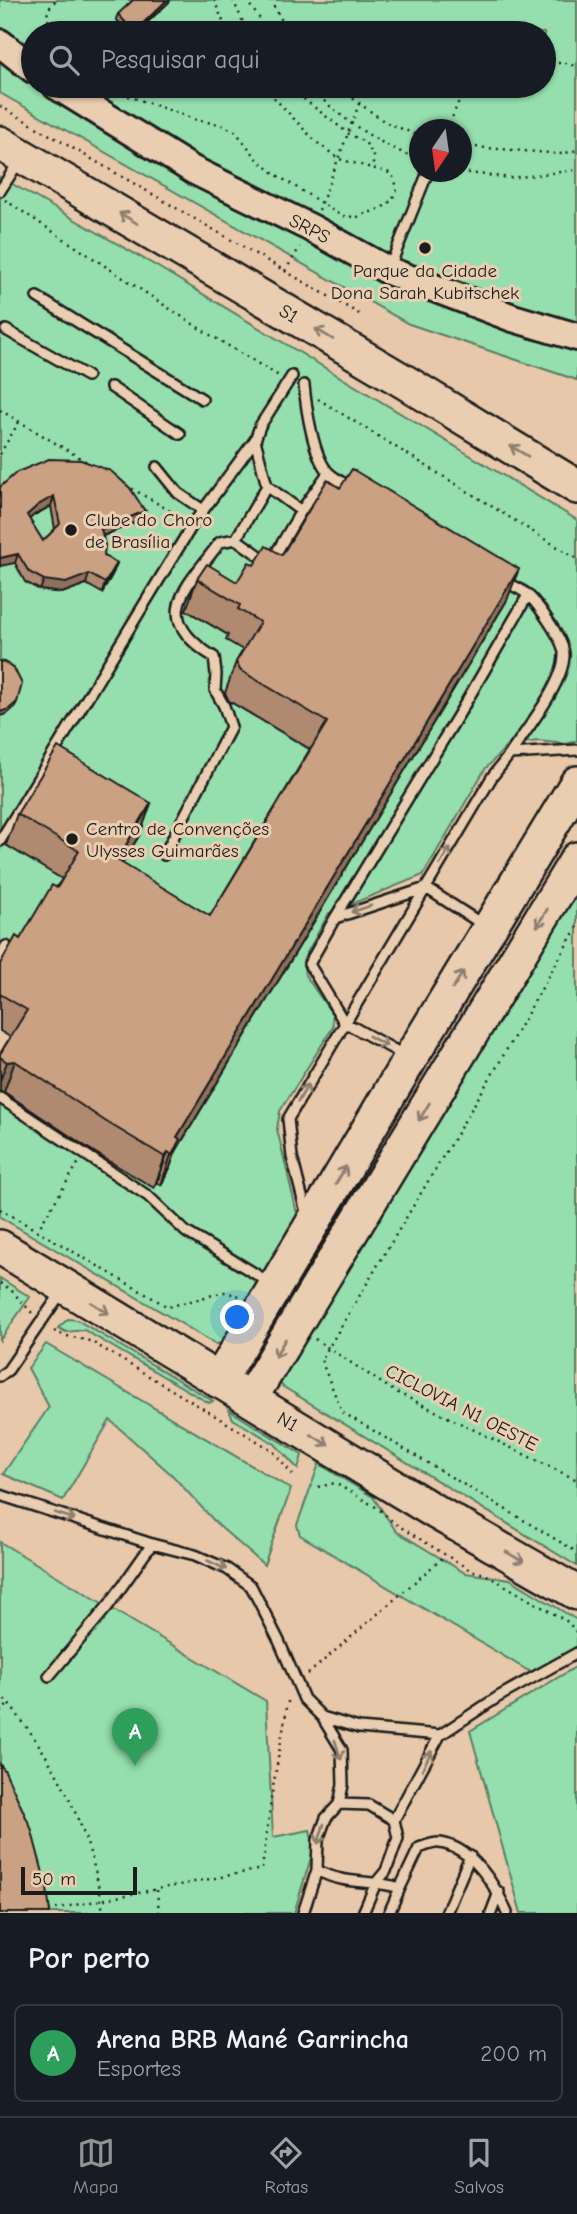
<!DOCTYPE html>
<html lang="pt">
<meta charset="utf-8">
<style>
:root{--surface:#171b24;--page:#242831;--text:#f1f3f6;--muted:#9ea1a6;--line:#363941;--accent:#919294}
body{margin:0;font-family:"Comic Neue",sans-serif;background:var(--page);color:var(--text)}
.compass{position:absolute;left:409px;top:119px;width:63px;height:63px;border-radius:50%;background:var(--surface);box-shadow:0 2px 5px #0004;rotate:193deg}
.scale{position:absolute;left:21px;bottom:18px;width:116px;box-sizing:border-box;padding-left:7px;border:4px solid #1c1c1c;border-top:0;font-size:19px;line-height:24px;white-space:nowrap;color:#1c1c1c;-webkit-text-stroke:5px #eaceb1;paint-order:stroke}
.you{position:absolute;left:238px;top:1318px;width:24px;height:24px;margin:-18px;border:5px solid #fff;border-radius:50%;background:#1a73e8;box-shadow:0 0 0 10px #1a73e833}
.badge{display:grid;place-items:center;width:46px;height:46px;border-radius:50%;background:var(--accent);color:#fff;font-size:23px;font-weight:700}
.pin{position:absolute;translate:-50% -58px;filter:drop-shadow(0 2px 4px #0008)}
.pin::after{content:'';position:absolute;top:37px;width:24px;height:21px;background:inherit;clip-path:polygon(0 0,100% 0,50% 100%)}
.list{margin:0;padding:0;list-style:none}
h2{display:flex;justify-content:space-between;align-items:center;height:91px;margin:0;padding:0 28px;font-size:30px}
h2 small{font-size:23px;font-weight:400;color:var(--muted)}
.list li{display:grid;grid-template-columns:46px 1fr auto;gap:21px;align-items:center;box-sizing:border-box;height:98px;margin:0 14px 14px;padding:0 14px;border:2px solid var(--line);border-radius:10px}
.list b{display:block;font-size:26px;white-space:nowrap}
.list p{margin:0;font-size:23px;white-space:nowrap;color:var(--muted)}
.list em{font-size:23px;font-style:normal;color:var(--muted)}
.icon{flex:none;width:38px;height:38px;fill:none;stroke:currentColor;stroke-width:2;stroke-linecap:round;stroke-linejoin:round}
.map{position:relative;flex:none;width:577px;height:1913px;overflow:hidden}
.search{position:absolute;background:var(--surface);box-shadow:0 2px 5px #0004;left:21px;right:21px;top:21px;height:77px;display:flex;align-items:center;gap:18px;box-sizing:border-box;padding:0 24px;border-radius:38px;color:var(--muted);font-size:26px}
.sheet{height:203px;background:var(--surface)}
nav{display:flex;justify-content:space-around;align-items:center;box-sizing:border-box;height:98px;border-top:2px solid var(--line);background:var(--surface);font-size:19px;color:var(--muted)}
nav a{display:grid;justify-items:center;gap:4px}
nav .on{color:var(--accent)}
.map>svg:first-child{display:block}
</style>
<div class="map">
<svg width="577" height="1913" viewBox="0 0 577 1913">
<rect width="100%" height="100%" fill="#e8c8aa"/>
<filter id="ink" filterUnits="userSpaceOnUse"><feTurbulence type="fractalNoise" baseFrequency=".0143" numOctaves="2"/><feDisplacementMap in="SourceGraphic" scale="14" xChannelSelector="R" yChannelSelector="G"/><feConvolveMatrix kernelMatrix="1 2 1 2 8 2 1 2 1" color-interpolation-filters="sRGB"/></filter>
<g filter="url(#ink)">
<!-- green -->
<path fill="#95dfae" stroke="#587e65" stroke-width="2" fill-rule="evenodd" d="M0 0H577V380L409 324 0 93ZM33 33H544V86H33ZM420 130H462V172H420Z
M0 177 158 267 577 520V741L566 744 538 741 508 745 485 769 423 875 329 913 303 960 305 975 332 1014 333 1027 280 1111 277 1129 299 1222 229 1342 216 1344 0 1217V1095L154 1188 157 1183 161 1185 166 1168 507 600 271 586 186 610 229 636 248 653 223 697 315 753 199 947 105 891 139 834 45 777 5 844 68 882 0 976Z
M577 872V1566L282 1386 278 1379Z
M0 1278 30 1297 0 1340Z
M68 1319 77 1320 213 1401 209 1403 84 1330 66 1332 58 1328Z
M46 1344 291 1489 264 1565 218 1525 172 1475 110 1420 63 1500 3 1474 49 1407 28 1368Z
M229 1410 302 1455 298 1469 275 1444 233 1419Z
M319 1464 373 1497 396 1531 465 1573 510 1579 577 1620V1646L533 1672 527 1670 300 1535 297 1525Z
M0 1542 266 1701 273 1837 310 1830 314 1848 294 1913H0Z
M577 1666V1913H521L470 1731Z"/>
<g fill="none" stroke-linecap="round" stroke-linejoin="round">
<!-- lane casing -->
<g stroke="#1c1c1c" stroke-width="14">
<path id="lane" d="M0 191 20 160
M389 269 428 172
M37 297 202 399
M6 330 87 376
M304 385C306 406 313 458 329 473 335 479 345 484 352 488
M111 387 180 434
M157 467 178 493 203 510
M267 486 236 539 267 561 272 560 301 511 267 486 255 440 260 426 292 376
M301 511 328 473
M505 581C512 586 522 589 528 595 538 604 565 642 564 655 564 683 526 730 510 754
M0 841 193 524 255 440
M164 855 231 727 224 706 215 690 216 674 214 657C148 617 187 587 220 542L236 539
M335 918 462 709 528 595
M0 959 6 946
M407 1053H400L344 1022 309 964 335 918 426 888 485 926
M0 1098 148 1196 186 1232 269 1282
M307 1216 292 1157 288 1119 492 777 510 754 577 750
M0 1376 8 1370 61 1293
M0 1495 152 1544 195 1555 227 1569 251 1586 279 1641 304 1699 322 1717 342 1750 343 1785 339 1804 326 1818 318 1840 317 1870 303 1913
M49 1676 108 1606 152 1544
M322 1717 359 1728 440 1735
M339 1804 369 1805 394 1820
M317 1870C345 1886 371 1879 400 1888L389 1913
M400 1888 419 1848C425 1846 434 1842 440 1843 473 1848 496 1886 507 1913
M363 1913 376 1883 386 1871 398 1838 394 1820 440 1735 498 1697 577 1653
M446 1913 470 1856
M491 1913 499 1892"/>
</g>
<!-- secondary casing -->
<g stroke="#1c1c1c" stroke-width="32">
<path id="secondary" d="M0 43 33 69
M57 86 193 170 311 228 389 271 513 318 577 337"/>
</g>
<!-- highway casing -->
<g stroke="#1c1c1c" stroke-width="38">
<path id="highway" d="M0 143 405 382 577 487
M0 1247 434 1511 577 1593
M219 1381 413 1054 577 783
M250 1399 577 859"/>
</g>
<!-- path -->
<path stroke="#1c1c1c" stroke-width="2.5" stroke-dasharray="2 5" stroke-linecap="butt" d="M214 0 228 33
M233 0 248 33
M246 0 260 19 266 33
M270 0 289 33
M56 33C46 19 43 13 56 0
M544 63H568L577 68
M110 86 117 92 200 121 219 124 235 131 259 161 275 174 342 216 357 217 382 208 392 200 397 189 395 180 390 173 339 159 315 141 263 86
M287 86 349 134 365 142 373 155V168
M309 86C339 118 378 144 420 160
M336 86 385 122 420 136
M0 106 361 315
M447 130 465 86
M462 146 562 154 577 150
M461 172 511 178 577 170
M5 200 202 330 279 376
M319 210 359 104
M285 271 300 247
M318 399 577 559
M0 410 87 462
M0 454 19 422
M126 485 184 519
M577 927 499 1063 321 1360 342 1412 577 1552
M0 1209 168 1307 224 1292 240 1296
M37 1231 79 1162
M0 1283 11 1290 33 1314
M54 1331C67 1338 79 1337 92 1342L272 1450 294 1476
M315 1339 394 1391 577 1480
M318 1487 335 1483 379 1509 394 1523 470 1570 485 1574 568 1622 577 1633
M308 1674 446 1555
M0 1694C53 1754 93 1832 103 1913
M0 1712 9 1704
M157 1890 159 1913
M49 1910 262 1869 272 1793 289 1696"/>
<!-- lane -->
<use href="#lane" stroke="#eaceb1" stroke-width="9"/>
<!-- secondary -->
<use href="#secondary" stroke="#eaceb1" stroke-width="26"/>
<!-- highway -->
<use href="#highway" stroke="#eaceb1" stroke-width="33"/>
</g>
<!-- wall -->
<path fill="#af8a71" stroke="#1c1c1c" stroke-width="2" fill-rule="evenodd" d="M169 2 136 33H129L116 19 118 14Z
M0 487 145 511 141 520 103 536 104 556 117 563 113 573 102 593 86 584 62 593 40 590 25 582 15 563ZM51 506 55 529 43 541 29 519 34 515Z
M282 555 507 600 176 1151 169 1170 161 1185 157 1183 154 1188 94 1152 4 1092H0V1054L10 1037 0 1031V964L20 939 62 879 6 845 17 814 151 803 140 834 122 864 210 916 310 749 229 701 225 693 236 662 243 650 226 640 228 635 186 610 197 579 237 582 254 565Z"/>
<!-- shaded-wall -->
<path fill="#8e715c" stroke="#1c1c1c" stroke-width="2" d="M167 0H169V2L136 33H134Z
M54 496 51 506 34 515 23 525 27 515 38 505Z
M145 511 141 520 98 538 101 529Z
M18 554 15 563 0 566V558Z
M117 563 113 573 102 593 105 583Z
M519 569 507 600 176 1151 169 1170 161 1185 177 1137Z
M89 574 86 584 62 593 40 590 44 580Z
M17 702 15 707 7 714 0 716V712Z
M151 803 140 834 105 891 117 860Z
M15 1061 4 1092H0V1081L7 1062Z
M168 1152 157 1183 154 1188 165 1157Z"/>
<!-- building -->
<path fill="#cba183" stroke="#1c1c1c" stroke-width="2" fill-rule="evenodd" d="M133 0H167L134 32 118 14Z
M49 459 81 460 111 471 130 488 145 511 101 529 105 545 104 556 117 563 105 583 89 574 66 583 44 580 29 572 18 554 0 558V487L17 472ZM54 496 60 524 43 541 27 515 38 505Z
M352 469 519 569 177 1137 180 1139 172 1155 168 1152 165 1157 105 1121 15 1061 7 1062 0 1057V1054L27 1010 0 994V964L16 936 20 939 52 885 57 888 79 851 17 814 58 747 151 803 117 860 210 916 327 722 240 670 236 662 260 622 238 609 240 605 197 579 207 564 237 582 249 562 254 565 266 546 282 555 327 480 340 488Z
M0 661 4 662 14 668 22 684 17 702 9 709 0 712Z
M0 1764 5 1771 31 1828 47 1888 50 1913H0Z"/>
<!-- one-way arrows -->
<defs><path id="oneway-shaft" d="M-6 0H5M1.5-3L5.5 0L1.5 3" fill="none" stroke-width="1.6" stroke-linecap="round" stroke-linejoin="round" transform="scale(1.75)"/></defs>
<g stroke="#8d7e6e">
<use href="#oneway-shaft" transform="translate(128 218) rotate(-149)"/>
<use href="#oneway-shaft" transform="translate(324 334) rotate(-149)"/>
<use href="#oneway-shaft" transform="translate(519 451) rotate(-149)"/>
<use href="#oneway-shaft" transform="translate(445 856) rotate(-59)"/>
<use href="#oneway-shaft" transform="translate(361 909) rotate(162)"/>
<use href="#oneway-shaft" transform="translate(542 918) rotate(121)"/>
<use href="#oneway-shaft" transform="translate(458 980) rotate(-58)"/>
<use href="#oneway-shaft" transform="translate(378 1041) rotate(29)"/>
<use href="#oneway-shaft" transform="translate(303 1093) rotate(-60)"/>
<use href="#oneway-shaft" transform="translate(424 1112) rotate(121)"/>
<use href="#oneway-shaft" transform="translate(341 1175) rotate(-59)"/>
<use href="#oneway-shaft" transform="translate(100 1308) rotate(32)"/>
<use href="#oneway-shaft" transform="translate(280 1348) rotate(121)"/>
<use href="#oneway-shaft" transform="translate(320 1440) rotate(31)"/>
<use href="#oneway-shaft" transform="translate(65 1516) rotate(18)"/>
<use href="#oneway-shaft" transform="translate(515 1557) rotate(30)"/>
<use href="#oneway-shaft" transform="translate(217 1565) rotate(25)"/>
<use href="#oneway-shaft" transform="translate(338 1750) rotate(72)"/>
<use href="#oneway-shaft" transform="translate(427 1760) rotate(-63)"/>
<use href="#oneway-shaft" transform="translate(321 1834) rotate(107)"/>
</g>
</g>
<!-- markers -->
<g fill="#1c1c1c" stroke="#eaceb1" stroke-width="2.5">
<circle cx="425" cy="248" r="7"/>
<circle cx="71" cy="530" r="7"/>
<circle cx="72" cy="839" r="7"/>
</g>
<g text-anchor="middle" stroke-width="6" stroke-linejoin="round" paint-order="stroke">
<!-- street labels -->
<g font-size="19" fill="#1c1c1c" stroke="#eaceb1">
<text transform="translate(310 228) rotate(27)" y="7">SRPS</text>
<text transform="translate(289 313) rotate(31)" y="7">S1</text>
<text transform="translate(462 1407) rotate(27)" y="7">CICLOVIA N1 OESTE</text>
<text transform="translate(288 1421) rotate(30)" y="7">N1</text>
</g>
<!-- poi labels -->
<g font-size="19" fill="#1c1c1c" stroke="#eaceb1" text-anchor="start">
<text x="425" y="277" text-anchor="middle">Parque da Cidade<tspan x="425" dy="22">Dona Sarah Kubitschek</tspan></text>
<text x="85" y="526">Clube do Choro<tspan x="85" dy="22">de Brasília</tspan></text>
<text x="86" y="835">Centro de Convenções<tspan x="86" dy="22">Ulysses Guimarães</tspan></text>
</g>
</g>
</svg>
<svg class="compass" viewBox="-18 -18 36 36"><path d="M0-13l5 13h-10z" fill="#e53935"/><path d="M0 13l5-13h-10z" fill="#9ea1a6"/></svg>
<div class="scale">50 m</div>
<div class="you"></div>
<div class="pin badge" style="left:135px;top:1766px;background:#2e9e5b">A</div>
<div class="search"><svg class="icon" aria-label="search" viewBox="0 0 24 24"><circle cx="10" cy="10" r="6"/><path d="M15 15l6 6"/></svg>Pesquisar aqui</div>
</div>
<section class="sheet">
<h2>Por perto<small></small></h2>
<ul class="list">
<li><span class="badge" style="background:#2e9e5b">A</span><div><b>Arena BRB Mané Garrincha</b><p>Esportes</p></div><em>200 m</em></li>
</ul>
</section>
<nav>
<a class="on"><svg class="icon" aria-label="map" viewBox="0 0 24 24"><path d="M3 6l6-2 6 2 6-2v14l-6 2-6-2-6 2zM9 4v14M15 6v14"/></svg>Mapa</a>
<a><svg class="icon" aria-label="directions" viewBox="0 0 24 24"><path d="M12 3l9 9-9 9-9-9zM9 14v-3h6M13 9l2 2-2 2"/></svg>Rotas</a>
<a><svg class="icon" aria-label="saved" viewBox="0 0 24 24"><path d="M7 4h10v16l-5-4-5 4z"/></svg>Salvos</a>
</nav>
